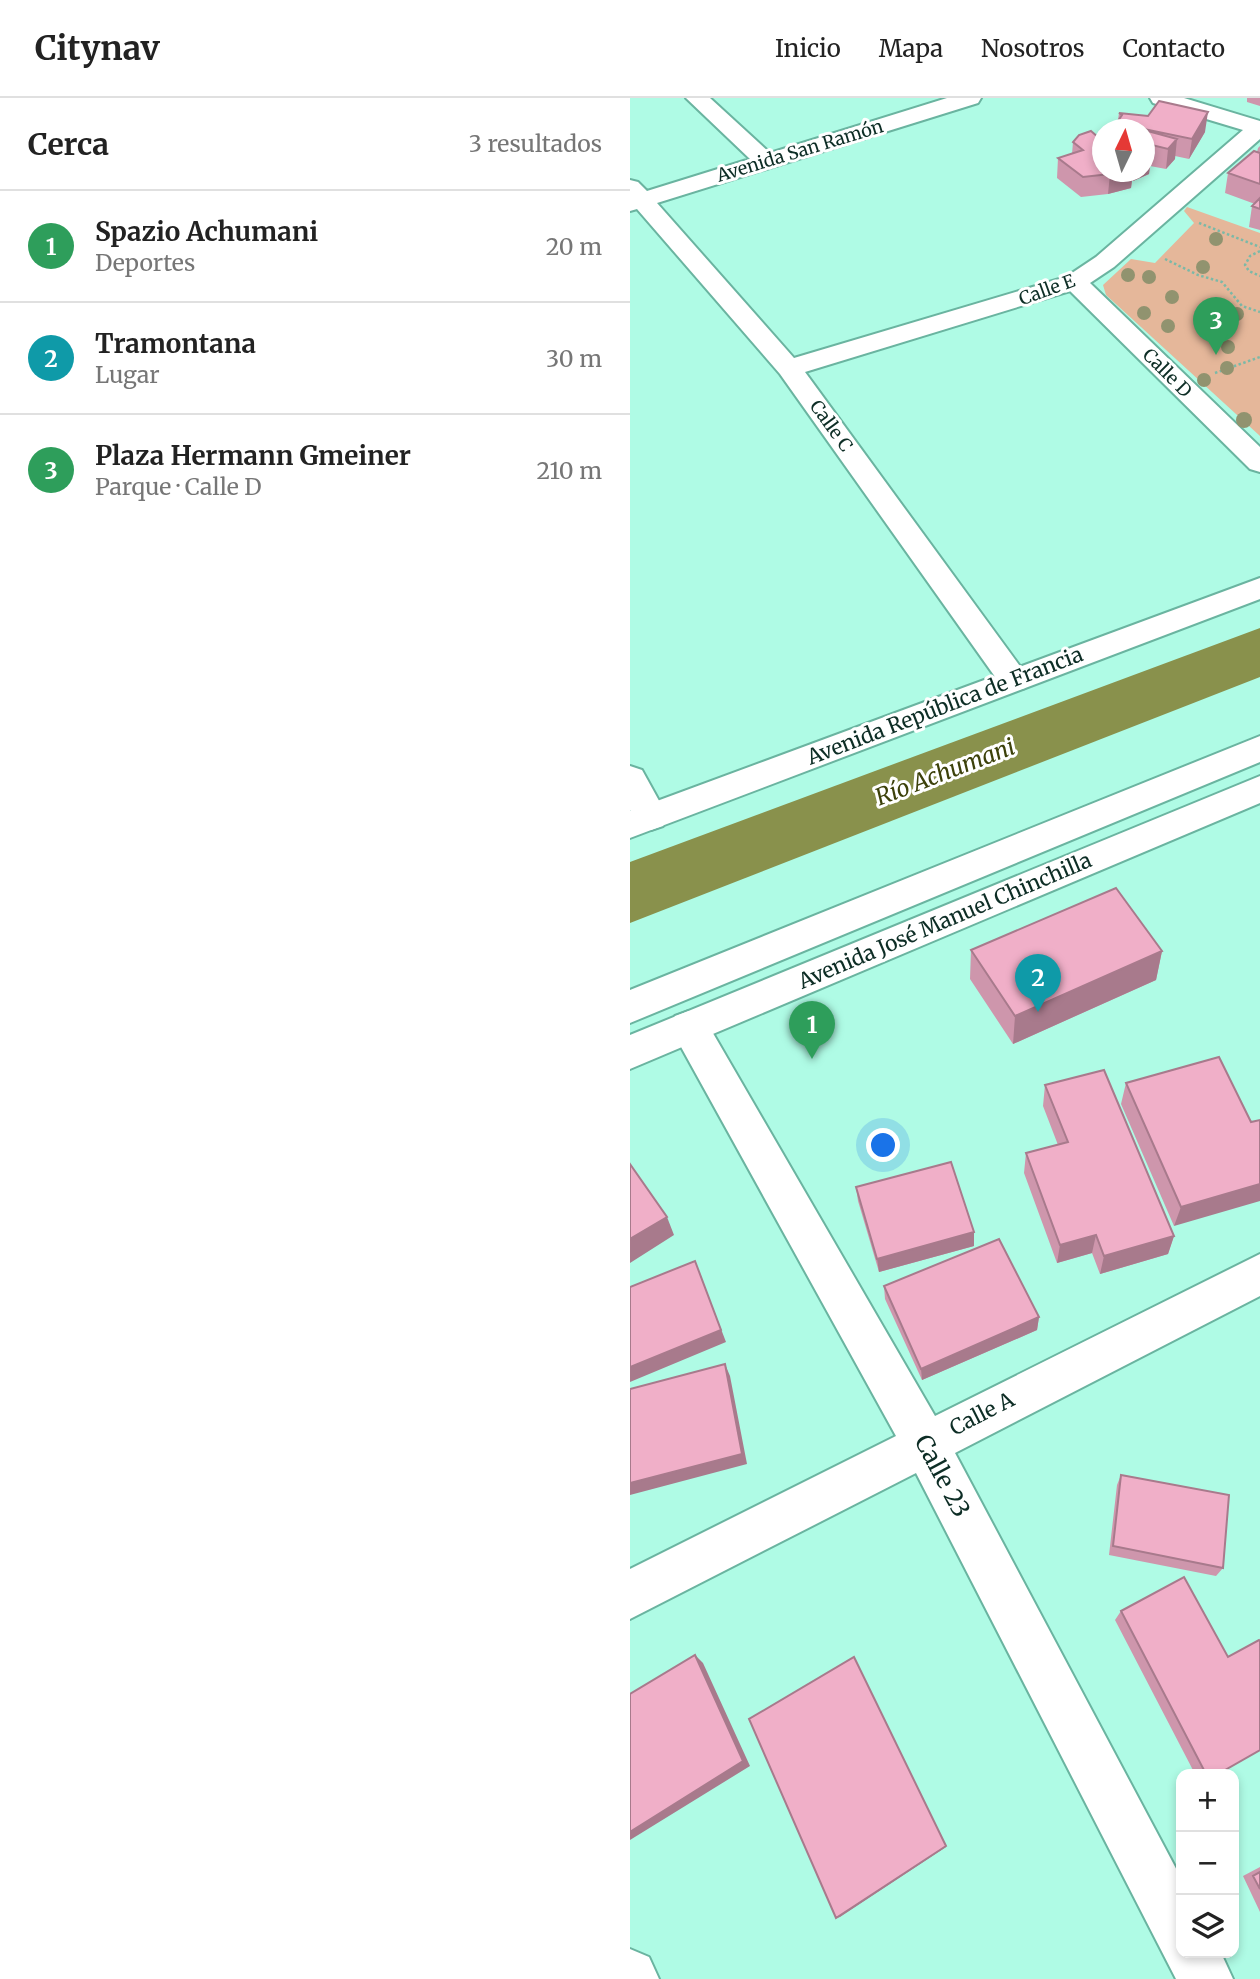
<!DOCTYPE html>
<html lang="es">
<meta charset="utf-8">
<style>
:root{--surface:#fff;--page:#f2f2f2;--text:#222;--muted:#767676;--line:#e0e0e0;--accent:#db2777}
body{margin:0;font-family:Merriweather,serif;background:var(--page);color:var(--text)}
.controls{position:absolute;right:21px;bottom:21px;display:grid;overflow:hidden;border-radius:14px;box-shadow:0 4px 10px #0003}
.controls button{width:63px;height:63px;display:grid;place-items:center;padding:0;border:0;border-bottom:2px solid var(--line);background:var(--surface);color:var(--text);font:35px sans-serif}
.compass{position:absolute;left:462px;top:21px;width:63px;height:63px;border-radius:50%;background:var(--surface);box-shadow:0 4px 10px #0003;rotate:5deg}
.you{position:absolute;left:254px;top:1048px;width:24px;height:24px;margin:-18px;border:5px solid #fff;border-radius:50%;background:#1a73e8;box-shadow:0 0 0 10px #1a73e833}
.badge{display:grid;place-items:center;width:46px;height:46px;border-radius:50%;background:var(--accent);color:#fff;font-size:23px;font-weight:700}
.pin{position:absolute;translate:-50% -58px;filter:drop-shadow(0 2px 4px #0008)}
.pin::after{content:'';position:absolute;top:37px;width:24px;height:21px;background:inherit;clip-path:polygon(0 0,100% 0,50% 100%)}
.list{margin:0;padding:0;list-style:none}
h2{display:flex;justify-content:space-between;align-items:center;height:91px;margin:0;padding:0 28px;font-size:30px}
h2 small{font-size:23px;font-weight:400;color:var(--muted)}
.list li{display:grid;grid-template-columns:46px 1fr auto;gap:21px;align-items:center;box-sizing:border-box;height:112px;padding:0 28px;border-top:2px solid var(--line)}
.list b{display:block;font-size:26px;white-space:nowrap}
.list p{margin:0;font-size:23px;white-space:nowrap;color:var(--muted)}
.list em{font-size:23px;font-style:normal;color:var(--muted)}
.icon{flex:none;width:38px;height:38px;fill:none;stroke:currentColor;stroke-width:2;stroke-linecap:round;stroke-linejoin:round}
.map{position:relative;flex:none;width:630px;height:1881px;overflow:hidden}
header{display:flex;align-items:center;gap:42px;box-sizing:border-box;height:98px;padding:0 35px;background:var(--surface);border-bottom:2px solid var(--line)}
header strong{font-size:33px}
nav{display:flex;gap:38px;margin-inline-start:auto;font-size:24px}
main{display:flex}
aside{flex:1;background:var(--surface)}
.map>svg:first-child{display:block}
</style>
<header>
<strong>Citynav</strong>
<nav><a>Inicio</a><a>Mapa</a><a>Nosotros</a><a>Contacto</a></nav>
</header>
<main>
<aside>
<h2>Cerca<small>3 resultados</small></h2>
<ul class="list">
<li><span class="badge" style="background:#2e9e5b">1</span><div><b>Spazio Achumani</b><p>Deportes</p></div><em>20 m</em></li>
<li><span class="badge" style="background:#0f9aa8">2</span><div><b>Tramontana</b><p>Lugar</p></div><em>30 m</em></li>
<li><span class="badge" style="background:#2e9e5b">3</span><div><b>Plaza Hermann Gmeiner</b><p>Parque · Calle D</p></div><em>210 m</em></li>
</ul>
</aside>
<div class="map">
<svg width="630" height="1881" viewBox="0 0 630 1881">
<rect width="100%" height="100%" fill="#affbe5"/>
<!-- green -->
<path fill="#e5b79a" d="M557 109 630 135V338L476 197 473 187 501 161 525 165 564 125 554 113Z"/>
<g fill="none" stroke-linecap="round" stroke-linejoin="round">
<!-- river -->
<path fill="#89914c" fill-rule="evenodd" d="M630 530V579L0 825V764Z"/>
<!-- street casing -->
<g stroke="#6ab4a0" stroke-width="4">
<path id="street" d="M56 0H80L140 55 317 0H351L348 5 27 105 164 260 436 179 466 159 613 32 523 5 520 0H554L630 23V41L484 169 460 185 630 349V374L620 371 440 193 175 274 400 582 395 590 384 593 373 590 150 276 7 111 0 113V82L8 84 17 93 120 61Z
M0 668 12 672 38 719 33 728 21 732 9 728 0 712Z
M59 913 73 918 305 1318 630 1156V1198L325 1355 551 1780V1855H591L603 1881H546L286 1375 0 1521V1471L266 1338 40 929 45 918Z
M0 1851 19 1859 29 1881H0Z"/>
</g>
<!-- secondary casing -->
<g stroke="#6ab4a0" stroke-width="4">
<path id="secondary" d="M630 480V501L0 740V713Z
M630 638V664L0 925V892Z
M630 678V705L0 971V937Z"/>
</g>
<!-- path -->
<path stroke="#7bb9a7" stroke-width="2.5" stroke-dasharray="2.5 2.5" stroke-linecap="butt" d="M569 125 630 149
M630 153 620 158 615 167 619 173 630 178
M535 161 568 177 592 184 612 208 630 214
M585 275 630 259"/>
<!-- street -->
<use href="#street" fill="#fff" fill-rule="evenodd"/>
<!-- secondary -->
<use href="#secondary" fill="#fff" fill-rule="evenodd"/>
</g>
<!-- trees -->
<g fill="#91936f">
<circle cx="586" cy="141" r="7"/>
<circle cx="573" cy="169" r="7"/>
<circle cx="498" cy="177" r="7"/>
<circle cx="519" cy="179" r="7"/>
<circle cx="542" cy="199" r="7"/>
<circle cx="514" cy="215" r="7"/>
<circle cx="607" cy="216" r="7"/>
<circle cx="538" cy="228" r="7"/>
<circle cx="598" cy="249" r="7"/>
<circle cx="597" cy="270" r="7"/>
<circle cx="574" cy="282" r="7"/>
<circle cx="614" cy="322" r="8"/>
</g>
<!-- wall -->
<path fill="#ce96ac" d="M617 0H630V8L617 4Z
M489 15 575 34 559 61 545 58V61L536 71 520 68 519 76 503 83 502 82 501 90 478 96 451 99 427 80 428 60 442 56 443 44 469 40 472 74H514V32H485L486 26 488 22Z
M630 48V132L619 129 622 108 625 106 595 95 598 75 627 54 628 50Z
M341 852 532 853 526 882 383 946 340 881Z
M496 985 621 1024 544 1128 491 1006Z
M415 987 544 1138 538 1156 470 1176 462 1155 427 1165 394 1075 396 1055 428 1047 413 1008Z
M226 1089 344 1148 249 1174 228 1103Z
M254 1188 409 1219 407 1232 292 1282 255 1201Z
M491 1377 593 1470 586 1478 479 1457 487 1387Z
M491 1513 588 1676H565L485 1522Z
M630 1769V1814L613 1778Z"/>
<!-- shaded-wall -->
<path fill="#a87a8c" d="M578 14 575 34 559 61 562 41Z
M547 41 545 61 536 71 538 51Z
M522 47 519 76 503 83 504 74H514V50Z
M489 74H503L501 90 478 96 480 76Z
M532 853 526 882 383 946 385 918Z
M630 1086V1103L544 1128 551 1109Z
M37 1119 44 1137 0 1165V1141Z
M344 1134V1148L249 1174 247 1161Z
M466 1137 462 1155 427 1165 430 1147Z
M544 1138 538 1156 470 1176 474 1158Z
M65 1163 96 1244 0 1284V1269Z
M409 1219 407 1232 292 1282 291 1271Z
M95 1266 100 1278 117 1366 0 1397V1385Z
M65 1557 73 1565 120 1668 0 1742V1734Z
M316 1748V1749L210 1819 206 1820Z"/>
<!-- building -->
<path fill="#f0afc8" stroke="#a87a8c" stroke-width="2" d="M529 3 578 14 562 41 509 30 513 32H487L492 27 486 26 492 17 489 15 518 18Z
M514 32 547 41 538 51 522 47 514 50Z
M461 33 469 40 472 38V74H489L480 76 453 79 428 60 453 52 443 44 449 37Z
M514 52 522 56 514 59Z
M624 53 630 55V86L598 75Z
M630 100V111L622 108Z
M486 790 532 853 385 918 341 852Z
M589 959 621 1024 630 1022V1086L551 1109 496 985Z
M474 972 544 1138 474 1158 466 1137 430 1147 396 1055 438 1044 415 987Z
M321 1064 344 1134 247 1161 226 1089Z
M0 1066 37 1119 0 1141Z
M369 1141 409 1219 291 1271 254 1188Z
M65 1163 91 1232 0 1269V1189Z
M95 1266 112 1356 0 1385V1291Z
M491 1377 599 1397 593 1470 483 1448Z
M554 1479 598 1559 629 1542 630 1543V1652L588 1676H576L491 1513Z
M65 1557 113 1663 0 1734V1596Z
M224 1559 316 1748 206 1820 119 1621Z
M630 1774V1791L623 1778Z"/>
<g text-anchor="middle" stroke-width="6" stroke-linejoin="round" paint-order="stroke">
<!-- far-street labels -->
<g font-size="18" fill="#0d2d25" stroke="#fff">
<text transform="translate(170 53) rotate(-17)" y="6">Avenida San Ramón</text>
<text transform="translate(417 192) rotate(-20)" y="6">Calle E</text>
<text transform="translate(537 275) rotate(45)" y="6">Calle D</text>
<text transform="translate(201 328) rotate(54)" y="6">Calle C</text>
</g>
<!-- street labels -->
<g font-size="21" fill="#0d2d25" stroke="#fff">
<text transform="translate(315 608) rotate(-21)" y="7">Avenida República de Francia</text>
<text transform="translate(315 823) rotate(-23)" y="7">Avenida José Manuel Chinchilla</text>
<text transform="translate(352 1316) rotate(-27)" y="7">Calle A</text>
</g>
<!-- water labels -->
<g font-size="23" font-style="italic" fill="#3c410a" stroke="#fff">
<text transform="translate(315 674) rotate(-21)" y="8">Río Achumani</text>
</g>
<!-- near-street labels -->
<g font-size="24" fill="#0d2d25" stroke="#fff">
<text transform="translate(312 1378) rotate(62)" y="8">Calle 23</text>
</g>
</g>
</svg>
<div class="controls">
<button>+</button>
<button>−</button>
<button><svg class="icon" aria-label="layers" viewBox="0 0 24 24"><path d="M12 4l9 5-9 5-9-5zM3 14l9 5 9-5"/></svg></button>
</div>
<svg class="compass" viewBox="-18 -18 36 36"><path d="M0-13l5 13h-10z" fill="#e53935"/><path d="M0 13l5-13h-10z" fill="#767676"/></svg>
<div class="you"></div>
<div class="pin badge" style="left:182px;top:961px;background:#2e9e5b">1</div>
<div class="pin badge" style="left:408px;top:914px;background:#0f9aa8">2</div>
<div class="pin badge" style="left:586px;top:257px;background:#2e9e5b">3</div>
</div>
</main>
